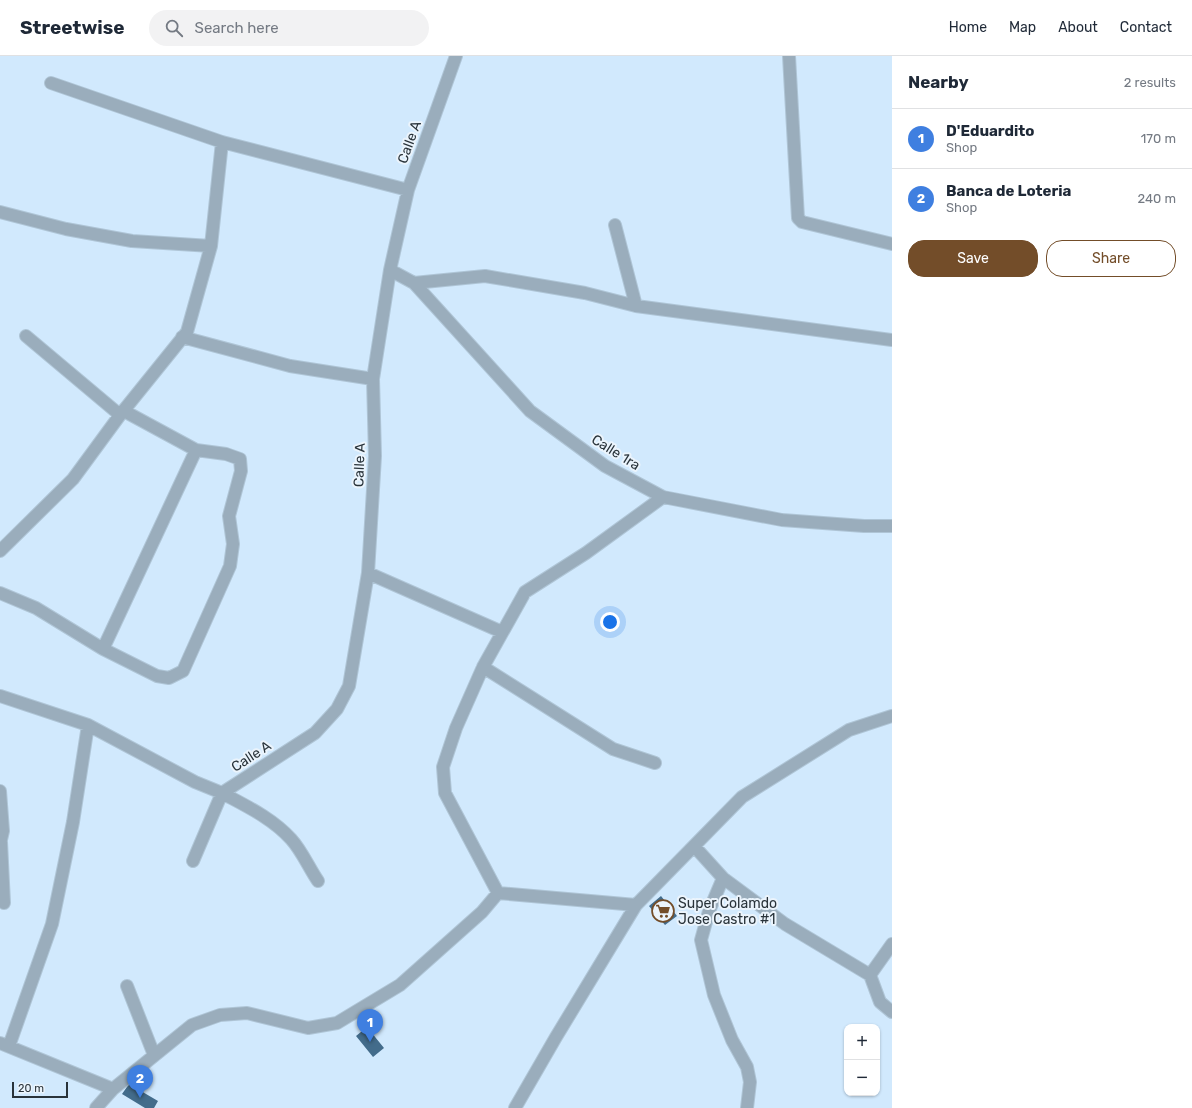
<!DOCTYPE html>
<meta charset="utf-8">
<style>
:root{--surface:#fff;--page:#f2f2f3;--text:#1f2937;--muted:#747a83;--line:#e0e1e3;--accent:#734d29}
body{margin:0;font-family:Rubik,sans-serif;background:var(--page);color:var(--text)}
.controls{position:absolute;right:12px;bottom:12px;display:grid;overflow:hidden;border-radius:8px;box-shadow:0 1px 3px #0004}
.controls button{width:36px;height:36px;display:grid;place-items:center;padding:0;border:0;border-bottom:1px solid var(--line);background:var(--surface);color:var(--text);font:20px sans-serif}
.scale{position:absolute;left:12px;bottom:10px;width:56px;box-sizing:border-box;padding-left:4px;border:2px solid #29333a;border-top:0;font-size:11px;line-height:14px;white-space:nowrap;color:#29333a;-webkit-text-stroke:3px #ebf4fc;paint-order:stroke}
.you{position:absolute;left:610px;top:566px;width:14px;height:14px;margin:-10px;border:3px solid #fff;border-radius:50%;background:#1a73e8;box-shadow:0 0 0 6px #1a73e833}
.badge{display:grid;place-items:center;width:26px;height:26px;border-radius:50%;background:var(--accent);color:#fff;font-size:13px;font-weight:700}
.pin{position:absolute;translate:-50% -33px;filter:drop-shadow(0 1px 2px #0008)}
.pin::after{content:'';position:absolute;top:21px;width:14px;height:12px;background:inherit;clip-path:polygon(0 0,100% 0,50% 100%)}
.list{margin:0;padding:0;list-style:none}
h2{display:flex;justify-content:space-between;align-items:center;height:52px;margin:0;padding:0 16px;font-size:17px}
h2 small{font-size:13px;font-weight:400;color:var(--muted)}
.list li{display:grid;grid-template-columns:26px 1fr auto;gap:12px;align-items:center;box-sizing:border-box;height:60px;padding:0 16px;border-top:1px solid var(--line)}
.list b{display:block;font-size:15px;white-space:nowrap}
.list p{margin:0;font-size:13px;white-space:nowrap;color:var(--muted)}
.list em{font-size:13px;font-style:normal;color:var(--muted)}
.actions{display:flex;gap:8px;padding:12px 16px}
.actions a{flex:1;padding:9px 0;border:1px solid var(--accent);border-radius:16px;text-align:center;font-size:14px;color:var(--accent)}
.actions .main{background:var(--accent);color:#fff}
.icon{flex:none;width:22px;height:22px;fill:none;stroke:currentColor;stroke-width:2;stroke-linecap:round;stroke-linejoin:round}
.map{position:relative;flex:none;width:892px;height:1052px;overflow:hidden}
header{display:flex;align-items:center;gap:24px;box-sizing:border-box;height:56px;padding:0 20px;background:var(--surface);border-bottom:1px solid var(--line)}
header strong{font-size:19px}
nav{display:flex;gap:22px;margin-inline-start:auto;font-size:14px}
.search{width:280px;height:36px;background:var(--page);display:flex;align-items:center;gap:10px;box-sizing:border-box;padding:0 14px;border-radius:22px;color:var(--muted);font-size:15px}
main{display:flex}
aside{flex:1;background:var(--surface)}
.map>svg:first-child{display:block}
</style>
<header>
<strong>Streetwise</strong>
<div class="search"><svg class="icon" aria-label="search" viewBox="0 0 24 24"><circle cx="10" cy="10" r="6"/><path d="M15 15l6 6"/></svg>Search here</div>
<nav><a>Home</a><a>Map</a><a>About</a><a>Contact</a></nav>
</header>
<main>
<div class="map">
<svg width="892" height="1052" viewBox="0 0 892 1052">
<rect width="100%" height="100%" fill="#d1e9fd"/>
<!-- building -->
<path fill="#436c8b" d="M661 840 677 860 665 869 649 850Z
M367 971 384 992 373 1001 356 980Z
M129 1028 158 1045 154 1052H145L122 1038Z"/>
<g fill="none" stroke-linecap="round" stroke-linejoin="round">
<!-- minor casing -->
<g stroke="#afc5d6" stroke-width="14">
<path id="minor" d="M789 0 798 162 802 166 892 188
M51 27 222 86 408 134
M0 156 66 173 132 185 211 190
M615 169 636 250
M390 214 414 227 530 355 605 410 663 441 782 464 864 470H892
M414 227 485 220 585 237 636 250 892 284
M26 280 120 359
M182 281 290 310 373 323
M124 355 196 394 226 398 240 403 241 415 229 460 233 488 230 510 183 615 169 622 157 620 103 593 196 394
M0 495 73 423 120 359 187 276 211 190 222 86
M368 517 502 576
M0 537 36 552 103 593
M483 611 613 693 655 707
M0 640 88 669 195 726 222 737 315 677 337 653 349 630 368 517 375 400 373 323 390 214 408 134 456 0
M0 735 3 775 0 788
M1 786 4 847
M694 790 723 822 785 868 870 919 880 946 892 956
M193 805 222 737C246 750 272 762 291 783 302 795 309 812 318 825
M723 822 709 855 701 884 714 939 732 984 747 1011 750 1026 747 1052
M498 837 445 737 443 711 456 672 483 611 525 536 586 497 663 441
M870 919 892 888
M127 930 154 999
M0 987 113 1033
M9 990 52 868 73 766 88 669
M96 1052 113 1033 192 969 220 959 247 957 308 972 337 967 400 929 482 856 498 837 636 849 742 741 849 674 892 660
M515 1052 556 981 636 849"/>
</g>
<!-- minor -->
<use href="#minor" stroke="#9aadbc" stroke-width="12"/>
</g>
<!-- icons -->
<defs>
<g id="supermarket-ring" transform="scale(1.15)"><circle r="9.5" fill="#ebf4fc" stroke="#734d29" stroke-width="1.5"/><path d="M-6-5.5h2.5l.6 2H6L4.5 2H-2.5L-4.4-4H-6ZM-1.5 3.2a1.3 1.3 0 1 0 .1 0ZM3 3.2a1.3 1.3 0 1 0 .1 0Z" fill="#734d29"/></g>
</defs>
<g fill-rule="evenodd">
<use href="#supermarket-ring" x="663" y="855"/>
</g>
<g text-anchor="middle" stroke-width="4" stroke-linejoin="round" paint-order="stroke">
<!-- street labels -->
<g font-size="14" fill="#29333a" stroke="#ebf4fc">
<text transform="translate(409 86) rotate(-70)" y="5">Calle A</text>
<text transform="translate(616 396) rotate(32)" y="5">Calle 1ra</text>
<text transform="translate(359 409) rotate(-88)" y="5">Calle A</text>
<text transform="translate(251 700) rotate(-33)" y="5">Calle A</text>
</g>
<!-- poi labels -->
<g font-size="14" fill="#29333a" stroke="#ebf4fc" text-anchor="start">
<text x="678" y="852">Super Colamdo<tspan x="678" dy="16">Jose Castro #1</tspan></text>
</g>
</g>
</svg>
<div class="controls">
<button>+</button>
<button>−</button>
</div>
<div class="scale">20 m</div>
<div class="you"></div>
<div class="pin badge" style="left:370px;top:986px;background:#3f7fe0">1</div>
<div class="pin badge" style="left:140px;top:1042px;background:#3f7fe0">2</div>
</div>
<aside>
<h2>Nearby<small>2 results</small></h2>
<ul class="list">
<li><span class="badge" style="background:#3f7fe0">1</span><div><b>D'Eduardito</b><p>Shop</p></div><em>170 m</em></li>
<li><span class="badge" style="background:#3f7fe0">2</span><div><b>Banca de Loteria</b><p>Shop</p></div><em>240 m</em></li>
</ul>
<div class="actions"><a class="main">Save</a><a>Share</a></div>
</aside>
</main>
